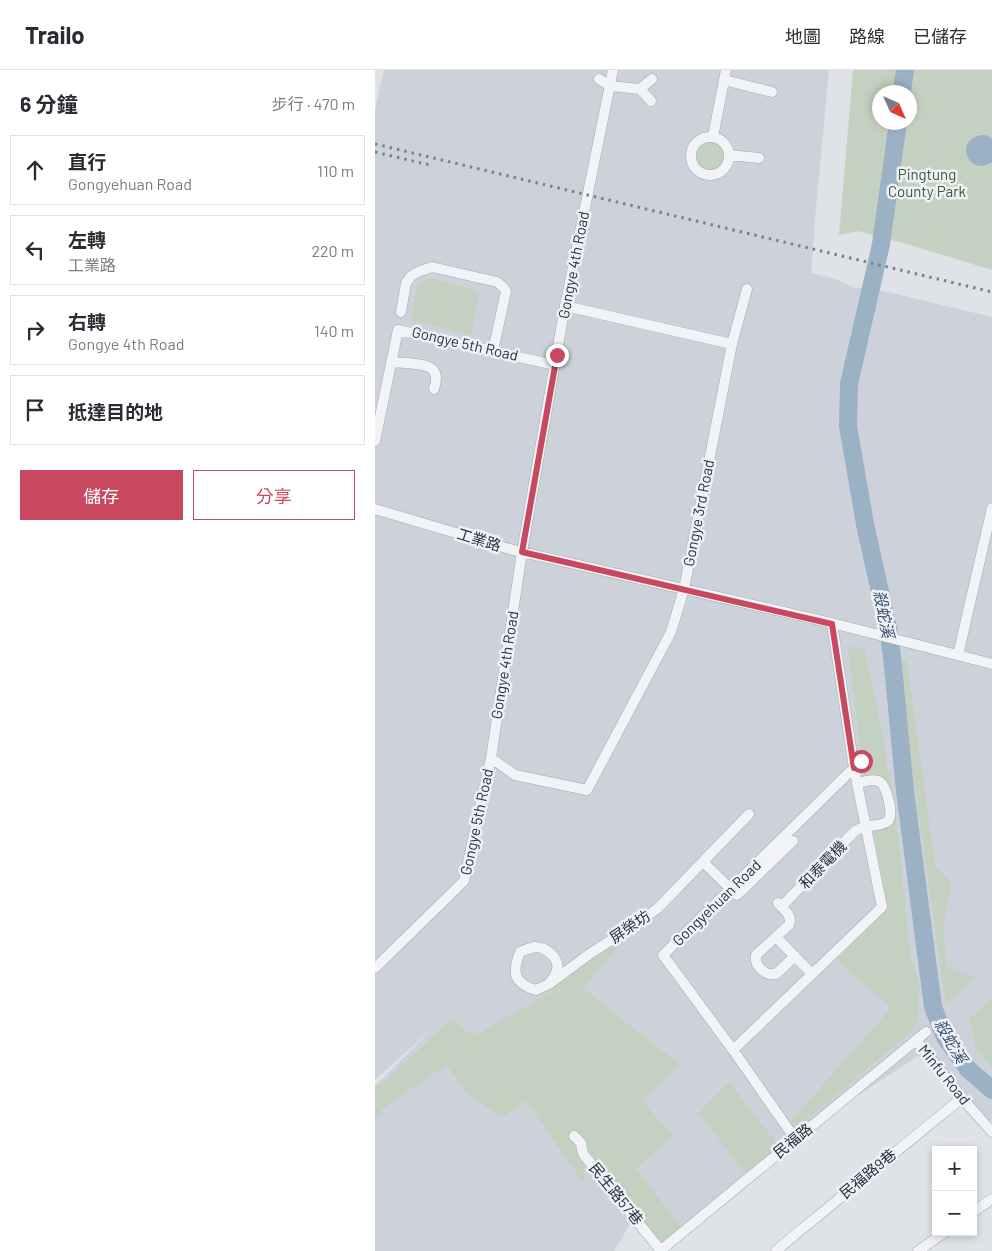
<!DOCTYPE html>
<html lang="zh-TW">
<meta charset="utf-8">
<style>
:root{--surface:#fff;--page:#f2f2f3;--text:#2b2b33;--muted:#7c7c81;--line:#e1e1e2;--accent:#c8485f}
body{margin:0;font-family:Barlow,"Noto Sans TC",sans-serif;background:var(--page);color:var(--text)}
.controls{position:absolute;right:15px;bottom:15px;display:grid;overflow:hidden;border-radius:0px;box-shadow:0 2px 8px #0003}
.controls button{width:45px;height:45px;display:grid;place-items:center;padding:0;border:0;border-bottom:1px solid var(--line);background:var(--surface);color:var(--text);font:25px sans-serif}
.compass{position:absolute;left:497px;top:15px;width:45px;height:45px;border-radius:50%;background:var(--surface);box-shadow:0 2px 8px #0003;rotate:135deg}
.stop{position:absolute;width:15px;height:15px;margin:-11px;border:4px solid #c8485f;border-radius:50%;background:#fff}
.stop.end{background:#c8485f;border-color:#fff;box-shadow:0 1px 5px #0008}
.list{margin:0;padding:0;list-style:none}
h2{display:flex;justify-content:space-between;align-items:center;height:65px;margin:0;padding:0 20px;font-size:21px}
h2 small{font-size:16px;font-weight:400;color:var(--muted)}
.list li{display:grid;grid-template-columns:32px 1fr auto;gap:15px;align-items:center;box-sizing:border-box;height:70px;margin:0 10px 10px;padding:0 10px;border:1px solid var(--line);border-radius:0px}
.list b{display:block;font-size:19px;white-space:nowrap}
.list p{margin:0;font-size:16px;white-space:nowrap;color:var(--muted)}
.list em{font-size:16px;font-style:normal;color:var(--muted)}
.actions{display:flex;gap:10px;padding:15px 20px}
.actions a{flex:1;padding:11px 0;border:1px solid var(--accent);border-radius:0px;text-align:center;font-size:18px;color:var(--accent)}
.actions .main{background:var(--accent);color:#fff}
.icon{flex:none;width:28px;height:28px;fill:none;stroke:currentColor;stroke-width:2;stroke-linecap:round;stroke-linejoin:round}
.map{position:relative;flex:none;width:617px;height:1181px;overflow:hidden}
header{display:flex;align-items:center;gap:30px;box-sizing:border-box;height:70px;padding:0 25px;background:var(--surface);border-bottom:1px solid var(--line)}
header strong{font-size:24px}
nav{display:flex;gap:28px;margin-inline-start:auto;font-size:18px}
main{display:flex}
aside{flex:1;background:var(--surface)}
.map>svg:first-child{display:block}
</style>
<header>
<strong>Trailo</strong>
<nav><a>地圖</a><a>路線</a><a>已儲存</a></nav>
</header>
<main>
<aside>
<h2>6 分鐘<small>步行 · 470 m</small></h2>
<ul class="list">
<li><svg class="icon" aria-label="ahead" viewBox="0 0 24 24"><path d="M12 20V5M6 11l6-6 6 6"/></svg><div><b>直行</b><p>Gongyehuan Road</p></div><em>110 m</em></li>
<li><svg class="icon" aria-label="left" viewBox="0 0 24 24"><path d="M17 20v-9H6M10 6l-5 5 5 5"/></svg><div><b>左轉</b><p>工業路</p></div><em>220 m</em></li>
<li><svg class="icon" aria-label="right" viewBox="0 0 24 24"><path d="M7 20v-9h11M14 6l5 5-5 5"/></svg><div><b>右轉</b><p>Gongye 4th Road</p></div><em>140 m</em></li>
<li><svg class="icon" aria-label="arrive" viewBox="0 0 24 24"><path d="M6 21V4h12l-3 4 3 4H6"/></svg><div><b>抵達目的地</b></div></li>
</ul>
<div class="actions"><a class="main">儲存</a><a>分享</a></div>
</aside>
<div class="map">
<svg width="617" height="1181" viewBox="0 0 617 1181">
<rect width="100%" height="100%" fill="#dfe2e7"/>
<!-- built -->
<path fill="#cdd1d9" d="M9 0H454L441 138 436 203 461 209 479 218 500 219 617 247V1050L612 1055 587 1028 543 986 421 1066 288 1175 259 1147 239 1181H0V1016L58 958 0 1010V40Z"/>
<!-- green -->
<path fill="#c5d1c0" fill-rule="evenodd" d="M478 0H617V200L525 172 507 168 484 161 464 165ZM504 22H534V52H504Z
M316 86a19 19 0 1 1 38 0a19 19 0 1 1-38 0Z
M55 208 100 220 104 225 96 265 36 250 42 216 47 211Z
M473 576 490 579 492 591 507 660 524 771 535 884 545 915 542 952 536 962 422 1058 416 1051 516 938 462 890 510 842 511 833 498 755 514 751 507 713 489 712Z
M521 589 532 592 560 795 576 812 568 859 572 897 601 908 571 934Z
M263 853 208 918 305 995 267 1031 298 1065 324 1043 354 1012 407 1080 374 1107 324 1044 261 1098 309 1161 286 1180 207 1081 210 1110 209 1112 207 1111 151 1031 127 1047 91 1023 72 995 8 1038 0 1051V1015L8 1014 75 949 99 966 178 921 174 914Z
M617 928V997L608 988 599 974V965L594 949Z"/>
<!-- water -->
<path fill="#9bb1c6" d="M606 65H611L617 69V92C594 108 578 70 606 65Z"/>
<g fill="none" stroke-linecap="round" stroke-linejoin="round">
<!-- river -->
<path stroke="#9bb1c6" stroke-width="18" d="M527 22 530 0
M523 52 506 174 474 314 473 356 490 454 513 558 517 586 530 721 558 937 570 967 593 999 617 1020"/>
<!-- street casing -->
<g stroke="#a4a9b1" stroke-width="11">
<path id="street" d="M224 9 235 16 265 19
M349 10 397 22
M276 31 265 19 277 9
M316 86a19 19 0 1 1 38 0a19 19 0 1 1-38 0Z
M338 67 351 0
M354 85 384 88
M26 242 31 213 36 206 43 202 57 197 122 212 128 217 131 221 118 281
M357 274 372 219
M16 292C26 293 51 293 57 299 63 304 61 313 59 319
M0 371 23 260 180 295
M0 439 138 480 457 553 617 594
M583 585 617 438
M116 688 140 705 212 720 296 562 309 519 357 274 190 236
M328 792 362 825 418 771
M403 833C409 840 418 846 414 855L381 885C379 896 390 906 401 904L420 886
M406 837 480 761C489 754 507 757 513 751 519 746 512 716 505 712 500 708 489 712 482 713
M402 868 437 904
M0 898 89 811 116 688 147 482 190 236 238 0
M174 914C177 910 181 905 182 900 185 888 171 877 160 877 155 878 149 880 145 882 137 902 138 913 161 920L174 914 216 883 263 853 283 838 374 744
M541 970 587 1028 617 1062
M358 980 507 837 479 698 457 553
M199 1066 206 1073 207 1080 209 1085 286 1181
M421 1070 358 980 288 885 486 691
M598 1142 617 1129
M286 1180 551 962
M401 1181C420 1164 440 1149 460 1132 502 1097 544 1063 587 1028
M543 1181 570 1162"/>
</g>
<!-- street -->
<use href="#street" stroke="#f1f3f6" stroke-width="10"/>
<!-- rail -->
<path stroke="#798290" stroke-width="3" stroke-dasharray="2.5 5" stroke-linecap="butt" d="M0 74 617 222
M0 82 55 95"/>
</g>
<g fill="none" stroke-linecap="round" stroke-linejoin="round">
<!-- route -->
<path stroke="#c8485f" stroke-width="6" d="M182 285 147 482 457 554 479 698 486 691"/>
</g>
<g text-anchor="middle" stroke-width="5" stroke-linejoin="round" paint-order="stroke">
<!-- park labels -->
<g font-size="15" fill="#3e5936" stroke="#eef1f5">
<text x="552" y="110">Pingtung<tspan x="552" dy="17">County Park</tspan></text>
</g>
<!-- street labels -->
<g font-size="15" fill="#28313e" stroke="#eef1f5">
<text transform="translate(199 195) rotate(-79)" y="5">Gongye 4th Road</text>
<text transform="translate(90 274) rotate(13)" y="5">Gongye 5th Road</text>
<text transform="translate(324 443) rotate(-79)" y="5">Gongye 3rd Road</text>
<text transform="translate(104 470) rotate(17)" y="5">工業路</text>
<text transform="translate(130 595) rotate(-81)" y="5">Gongye 4th Road</text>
<text transform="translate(102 752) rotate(-78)" y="5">Gongye 5th Road</text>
<text transform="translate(448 795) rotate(-46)" y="5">和泰電機</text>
<text transform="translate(342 833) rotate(-44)" y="5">Gongyehuan Road</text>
<text transform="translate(255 857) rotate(-34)" y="5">屏榮坊</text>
<text transform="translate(569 1005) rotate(51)" y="5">Minfu Road</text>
<text transform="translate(418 1071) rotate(-39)" y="5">民福路</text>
<text transform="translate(493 1104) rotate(-40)" y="5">民福路9巷</text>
<text transform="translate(241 1124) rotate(51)" y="5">民生路57巷</text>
</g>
<!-- water labels -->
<g font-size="16" font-style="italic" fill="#345170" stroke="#eef1f5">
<text transform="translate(509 544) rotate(79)" y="6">殺蛇溪</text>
<text transform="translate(576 971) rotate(60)" y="6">殺蛇溪</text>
</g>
</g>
</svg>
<div class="controls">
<button>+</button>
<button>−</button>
</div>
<svg class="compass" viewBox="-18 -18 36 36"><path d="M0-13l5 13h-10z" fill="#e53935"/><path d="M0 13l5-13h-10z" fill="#7c7c81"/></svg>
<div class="stop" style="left:486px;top:691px"></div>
<div class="stop end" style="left:182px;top:285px"></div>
</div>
</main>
